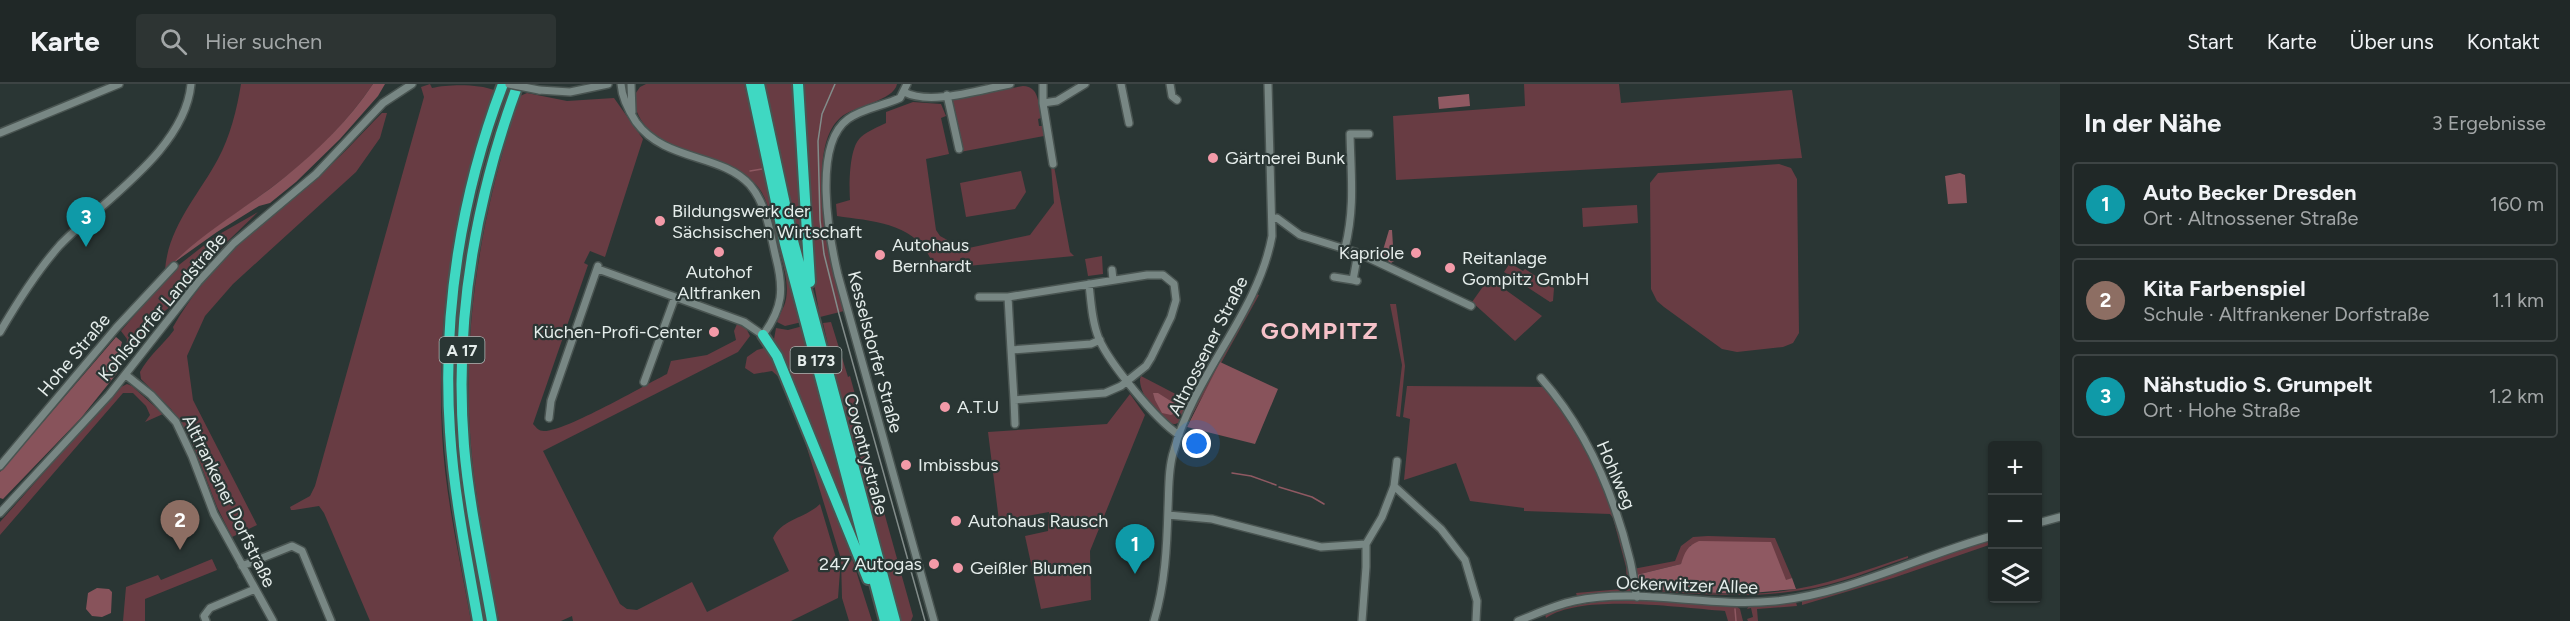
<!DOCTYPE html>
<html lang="de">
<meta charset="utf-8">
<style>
:root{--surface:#202827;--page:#2d3433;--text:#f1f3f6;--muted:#a2a6a7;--line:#3d4444;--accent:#f39aa8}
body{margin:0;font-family:Figtree,sans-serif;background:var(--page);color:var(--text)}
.controls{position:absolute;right:18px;bottom:18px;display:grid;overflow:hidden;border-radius:6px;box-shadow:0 2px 4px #0004}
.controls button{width:54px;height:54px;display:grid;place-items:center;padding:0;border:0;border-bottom:2px solid var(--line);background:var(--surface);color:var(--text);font:30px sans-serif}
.you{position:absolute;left:1197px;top:360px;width:21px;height:21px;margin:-15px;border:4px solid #fff;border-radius:50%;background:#1a73e8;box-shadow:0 0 0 9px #1a73e833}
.badge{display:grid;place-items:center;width:39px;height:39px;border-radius:50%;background:var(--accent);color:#fff;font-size:20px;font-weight:700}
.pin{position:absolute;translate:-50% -50px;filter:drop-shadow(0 2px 3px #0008)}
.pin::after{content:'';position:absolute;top:32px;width:21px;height:18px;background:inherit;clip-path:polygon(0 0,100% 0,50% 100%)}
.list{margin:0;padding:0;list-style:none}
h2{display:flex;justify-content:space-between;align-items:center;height:78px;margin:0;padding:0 24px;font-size:26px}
h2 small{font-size:20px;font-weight:400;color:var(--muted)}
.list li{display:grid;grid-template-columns:39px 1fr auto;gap:18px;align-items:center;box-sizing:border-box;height:84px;margin:0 12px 12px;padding:0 12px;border:2px solid var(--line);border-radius:6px}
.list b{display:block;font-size:22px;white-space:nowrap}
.list p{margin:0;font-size:20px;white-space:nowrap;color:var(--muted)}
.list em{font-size:20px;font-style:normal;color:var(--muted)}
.icon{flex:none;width:33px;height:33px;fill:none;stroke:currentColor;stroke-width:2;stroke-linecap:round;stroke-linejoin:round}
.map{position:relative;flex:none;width:2060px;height:537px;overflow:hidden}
header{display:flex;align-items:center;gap:36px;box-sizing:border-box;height:84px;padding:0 30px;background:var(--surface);border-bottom:2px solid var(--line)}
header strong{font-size:28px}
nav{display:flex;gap:33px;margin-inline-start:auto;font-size:21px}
.search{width:420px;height:54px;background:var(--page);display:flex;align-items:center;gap:15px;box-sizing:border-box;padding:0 21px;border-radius:6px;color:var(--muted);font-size:22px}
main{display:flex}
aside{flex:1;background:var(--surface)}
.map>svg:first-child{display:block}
</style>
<header>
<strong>Karte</strong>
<div class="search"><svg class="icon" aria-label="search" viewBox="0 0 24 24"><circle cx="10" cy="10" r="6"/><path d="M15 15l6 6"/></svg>Hier suchen</div>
<nav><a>Start</a><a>Karte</a><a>Über uns</a><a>Kontakt</a></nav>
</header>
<main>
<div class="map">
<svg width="2060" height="537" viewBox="0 0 2060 537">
<rect width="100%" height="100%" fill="#2a3634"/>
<!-- green -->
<path fill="#683c43" d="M241 0H373C349 36 318 67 284 94 243 126 202 150 165 188 167 144 198 112 218 75 230 53 237 25 241 0Z
M430 0 432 4C449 0 479 0 494 6 455 120 436 228 442 349 445 412 460 475 471 537H370L324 429 319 422 294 426H291L290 423 310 412 315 402 424 13 421 3Z
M646 0H744L802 238 785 242 777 238C779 232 782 226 784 222 792 202 781 175 776 155 771 136 768 109 752 97 714 68 641 71 633 13L640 3Z
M763 0H794L805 190Z
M800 0H897C894 17 853 22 840 34 803 67 832 184 844 227L820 233 812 188Z
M1524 0H1619L1621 19 1792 6 1802 74 1396 96 1393 32 1525 22Z
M1023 2C1040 3 1038 20 1041 34L1038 35 1039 42H1042L1044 52 960 68 951 15Z
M527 9 567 17 614 14 643 55 605 173 590 167 584 179 588 181 533 340C537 344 538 347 544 347 564 348 645 301 667 290L671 277 707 271 736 256 734 247 737 240 746 244 750 252 738 268 543 367 620 520 627 525 637 526 692 498 707 528 789 487 773 454C782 435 806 434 820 420L840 487 838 514 791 537H573L572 532 561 537H499C488 479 476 421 471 362 461 242 482 125 520 12Z
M913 18 941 20 946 32 941 34 949 70 926 75 936 146 940 152 964 165 1030 151 1054 119 1051 82H1054L1070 168 1074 172 925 186 931 176C916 139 871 137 837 132L836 120 850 116C849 101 849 63 861 53 868 47 878 43 886 39V28Z
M382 29H387L380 54 356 88 233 200 205 232 187 272 193 316 257 441 232 453 217 423 190 353 171 325 141 295 140 288C149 271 163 261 174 246L173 243C211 177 259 143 316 94 339 75 360 51 382 29Z
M1779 80 1791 84 1797 95 1799 249 1793 259 1783 263 1737 268 1722 265 1664 223 1657 217 1651 205 1650 99 1658 89Z
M1021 87 1026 108 1015 125 966 133 960 99Z
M1637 121 1638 139 1583 143 1582 124Z
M258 128 205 179 171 222 155 235 135 258 131 267 126 263 127 255 121 247 175 184 216 152Z
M1102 172 1103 190 1088 192 1085 175Z
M1510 179 1523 187 1525 185 1554 204 1553 217 1550 218 1504 188Z
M1489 194 1542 232 1515 257 1472 218Z
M1256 210 1259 211 1186 342 1208 293 1251 222Z
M1390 220H1396L1405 282 1400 333 1396 332 1402 281Z
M831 238 848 293 850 292 860 329 857 331 913 532 911 537H900L843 326 823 239Z
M803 242 868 485 774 255 776 244 788 246Z
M764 264 771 270 781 295 772 287 754 290 745 284 747 273 757 266Z
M1141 292 1189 317C1186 323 1184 334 1179 338 1166 350 1134 305 1141 292Z
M127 300 132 302 163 330 145 338 150 331 146 322 133 309H123L0 451V438L119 304Z
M1407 302 1546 303C1583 351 1609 405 1625 464 1628 477 1635 496 1630 509L1577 512 1576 509 1622 505 1627 501 1626 483 1613 434 1610 430 1524 427V424L1470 417 1456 379 1404 396 1410 335 1403 333Z
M1130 310 1145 331 1090 467 1091 516 1041 525 1025 452 1048 447 1049 428 999 437 988 348 1107 340Z
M803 351 850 468 872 537H849L842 514 841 475Z
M1708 452 1775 454 1792 494 1786 497 1691 461 1681 480 1636 491 1633 485 1675 477 1681 462 1693 453Z
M1992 455V460L1893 494 1802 521V517L1806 516C1869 501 1929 474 1992 455Z
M1908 472V474C1873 486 1838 501 1802 506 1748 515 1694 510 1640 506L1636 501 1641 498V505C1685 507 1731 513 1775 508 1821 503 1864 487 1908 472Z
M212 475 217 486 145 515V537H123L126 503 158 491 161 496Z
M1638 516 1736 522 1740 525 1743 537H1728L1725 527C1680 524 1583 509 1546 534L1545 530C1576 519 1605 516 1638 516Z
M1796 518 1797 522 1757 525 1758 537H1748L1747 535 1753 533 1751 524 1747 525 1749 522Z"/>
<!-- forest -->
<path fill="#88535b" d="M373 0H385L378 12 340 55 296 98 270 119 259 122 217 148 172 180C206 146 248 123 285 93 318 66 349 36 373 0Z
M1960 89 1965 91 1967 119 1948 120 1945 92Z
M116 253 122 258 119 269 111 280 118 288 81 334 3 415 0 414V388Z
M1220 278 1278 305 1255 360 1187 343Z
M97 504 109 505 112 508 111 529 102 533 92 532 86 525 88 509Z"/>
<!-- water -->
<path fill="#8f5962" d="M1469 10 1470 22 1439 25 1438 13Z
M1389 146H1392L1394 177 1391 179 1381 173Z
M1153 309H1158L1174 319 1173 330 1171 331 1162 329 1155 316Z
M1699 457 1771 458 1786 496 1792 494 1796 505 1740 510 1641 505V498L1636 497V491L1681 480C1685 468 1687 462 1699 457Z"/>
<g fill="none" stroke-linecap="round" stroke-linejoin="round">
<!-- stream -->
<path stroke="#8f5962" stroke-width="1.5" d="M750 87 762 85
M1232 389 1251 392 1276 401
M1279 403 1312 413 1324 420
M1735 525 1736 537"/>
<!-- minor casing -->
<g stroke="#495451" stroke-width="10">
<path id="minor" d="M631 0 632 28
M907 0 900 14C883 22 863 24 848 35 812 61 829 153 838 191L934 537
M1043 0V19L1053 80
M1121 0 1129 39
M1170 0 1172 12 1177 16
M539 6 570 8 608 0
M904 8C931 22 981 5 1010 0
M947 11 959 65
M1043 19 1057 17 1085 0
M0 49 119 0
M1272 135 1277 134 1300 151 1358 169 1471 222
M1345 164C1355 124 1351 91 1350 50H1369
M598 185 744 238 763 251C783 224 784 205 776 174 770 149 767 121 750 101 721 69 665 78 636 38 628 26 622 14 621 0
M1112 186 1113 196
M1334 193 1353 196
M1357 197 1353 196 1358 169
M1089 200C1091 218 1092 238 1099 255 1110 280 1156 336 1179 351
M979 213H1008
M0 248C18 217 36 188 60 161 103 116 185 66 191 0
M1011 266 1014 316 1105 309 1121 302 1146 282 1151 274 1171 233 1176 216 1174 200 1163 191H1147L1008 213 1011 266 1091 260 1100 256
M126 291 151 311 176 338 192 372 214 430 273 537
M1541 294C1586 345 1614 410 1630 476 1633 488 1634 501 1637 513
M644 298 675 213
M1014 316 1015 340
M549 334 551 317 598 182
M0 382 116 244 174 182
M1394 402 1441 445 1465 476 1477 517 1476 537
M0 429 109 311 198 198 234 159 316 90 383 19 412 0
M1168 431 1212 435 1321 463 1366 460
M2038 439 2060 433
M242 482 292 462 302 467 331 537
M206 537 204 532 210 524 255 505
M1154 537C1165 501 1167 462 1168 424 1169 405 1168 384 1174 366 1195 289 1258 229 1272 152L1268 0
M1362 537 1366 483V460L1382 433 1394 402 1397 377
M1518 537C1536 530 1555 521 1574 517 1640 503 1708 524 1775 517 1851 509 1919 472 1992 452"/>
</g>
<!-- highway casing -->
<g stroke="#495451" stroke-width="14">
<path id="highway" d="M751 0 785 160 885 537
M759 0 793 157 895 537
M798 0 810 198
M763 251 777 272 868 495
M478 537C467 474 454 412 450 348 442 230 461 110 503 0
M492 537C482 479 469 421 464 362 454 238 475 116 518 0"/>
</g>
<!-- minor -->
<use href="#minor" stroke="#788784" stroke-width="7"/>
<!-- highway -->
<use href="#highway" stroke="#3fd8c2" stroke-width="10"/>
<!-- tram -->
<path stroke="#828c8a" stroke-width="1.5" d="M835 0 822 30 818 57 820 136 824 170 839 230 925 537"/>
<!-- minor-bridge casing -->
<g stroke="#495451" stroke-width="10" stroke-linecap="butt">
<path id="minor-bridge" d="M509 0 539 6"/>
</g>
<!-- minor-bridge -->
<use href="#minor-bridge" stroke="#788784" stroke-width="7"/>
</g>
<!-- markers -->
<g fill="#f39aa8" stroke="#2a3634" stroke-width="2">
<circle cx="1213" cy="74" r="6"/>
<circle cx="660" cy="137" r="6"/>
<circle cx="719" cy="168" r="6"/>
<circle cx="1416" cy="169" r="6"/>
<circle cx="880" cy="171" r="6"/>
<circle cx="1450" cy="184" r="6"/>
<circle cx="714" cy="248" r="6"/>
<circle cx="945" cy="323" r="6"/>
<circle cx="906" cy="381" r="6"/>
<circle cx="956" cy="437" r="6"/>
<circle cx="934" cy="480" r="6"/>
<circle cx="958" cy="484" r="6"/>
</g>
<g text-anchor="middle" stroke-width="4.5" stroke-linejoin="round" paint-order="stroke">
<!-- shield labels -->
<g fill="#2a3634" stroke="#adb6b4" stroke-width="1.5">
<rect x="439.5" y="253" width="45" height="26" rx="4.5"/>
<rect x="790.5" y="263" width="51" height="26" rx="4.5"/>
</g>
<g font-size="16" font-weight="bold" fill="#e5edeb">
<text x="462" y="272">A 17</text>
<text x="816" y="282">B 173</text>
</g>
<!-- poi labels -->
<g font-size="18" fill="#e5edeb" stroke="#2a3634" text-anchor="start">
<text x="1225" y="80">Gärtnerei Bunk</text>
<text x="672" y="133">Bildungswerk der<tspan x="672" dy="21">Sächsischen Wirtschaft</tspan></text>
<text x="892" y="167">Autohaus<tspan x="892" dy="21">Bernhardt</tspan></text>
<text x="1404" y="175" text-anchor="end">Kapriole</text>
<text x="1462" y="180">Reitanlage<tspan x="1462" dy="21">Gompitz GmbH</tspan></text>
<text x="719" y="194" text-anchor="middle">Autohof<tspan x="719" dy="21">Altfranken</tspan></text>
<text x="702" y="254" text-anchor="end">Küchen-Profi-Center</text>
<text x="957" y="329">A.T.U</text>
<text x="918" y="387">Imbissbus</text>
<text x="968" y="443">Autohaus Rausch</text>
<text x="922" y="486" text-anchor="end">247 Autogas</text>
<text x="970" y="490">Geißler Blumen</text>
</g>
<!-- street labels -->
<g font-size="18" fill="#e5edeb" stroke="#2a3634">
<text transform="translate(162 223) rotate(-50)" y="6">Kohlsdorfer Landstraße</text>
<text transform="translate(1208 262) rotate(-63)" y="6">Altnossener Straße</text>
<text transform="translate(875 268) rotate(75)" y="6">Kesselsdorfer Straße</text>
<text transform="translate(74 271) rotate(-50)" y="6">Hohe Straße</text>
<text transform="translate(866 370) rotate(75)" y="6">Coventrystraße</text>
<text transform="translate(1616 391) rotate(67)" y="6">Hohlweg</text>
<text transform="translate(229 417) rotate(64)" y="6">Altfrankener Dorfstraße</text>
<text transform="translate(1687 501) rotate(2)" y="6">Ockerwitzer Allee</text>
</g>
<!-- district labels -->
<g font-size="24" font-weight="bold" letter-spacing="1.5" fill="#f6c2c9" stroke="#2a3634">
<text x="1320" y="255">GOMPITZ</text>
</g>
</g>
</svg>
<div class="controls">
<button>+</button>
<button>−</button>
<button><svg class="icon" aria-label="layers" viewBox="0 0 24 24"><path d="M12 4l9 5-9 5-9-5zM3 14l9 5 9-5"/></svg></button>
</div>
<div class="you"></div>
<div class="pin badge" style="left:1135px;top:490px;background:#0f9aa8">1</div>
<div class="pin badge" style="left:180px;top:466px;background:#8d6e63">2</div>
<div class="pin badge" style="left:86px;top:163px;background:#0f9aa8">3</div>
</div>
<aside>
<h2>In der Nähe<small>3 Ergebnisse</small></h2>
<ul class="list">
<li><span class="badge" style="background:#0f9aa8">1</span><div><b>Auto Becker Dresden</b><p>Ort · Altnossener Straße</p></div><em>160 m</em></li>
<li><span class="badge" style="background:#8d6e63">2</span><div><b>Kita Farbenspiel</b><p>Schule · Altfrankener Dorfstraße</p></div><em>1.1 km</em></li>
<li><span class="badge" style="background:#0f9aa8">3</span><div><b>Nähstudio S. Grumpelt</b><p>Ort · Hohe Straße</p></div><em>1.2 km</em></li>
</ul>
</aside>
</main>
